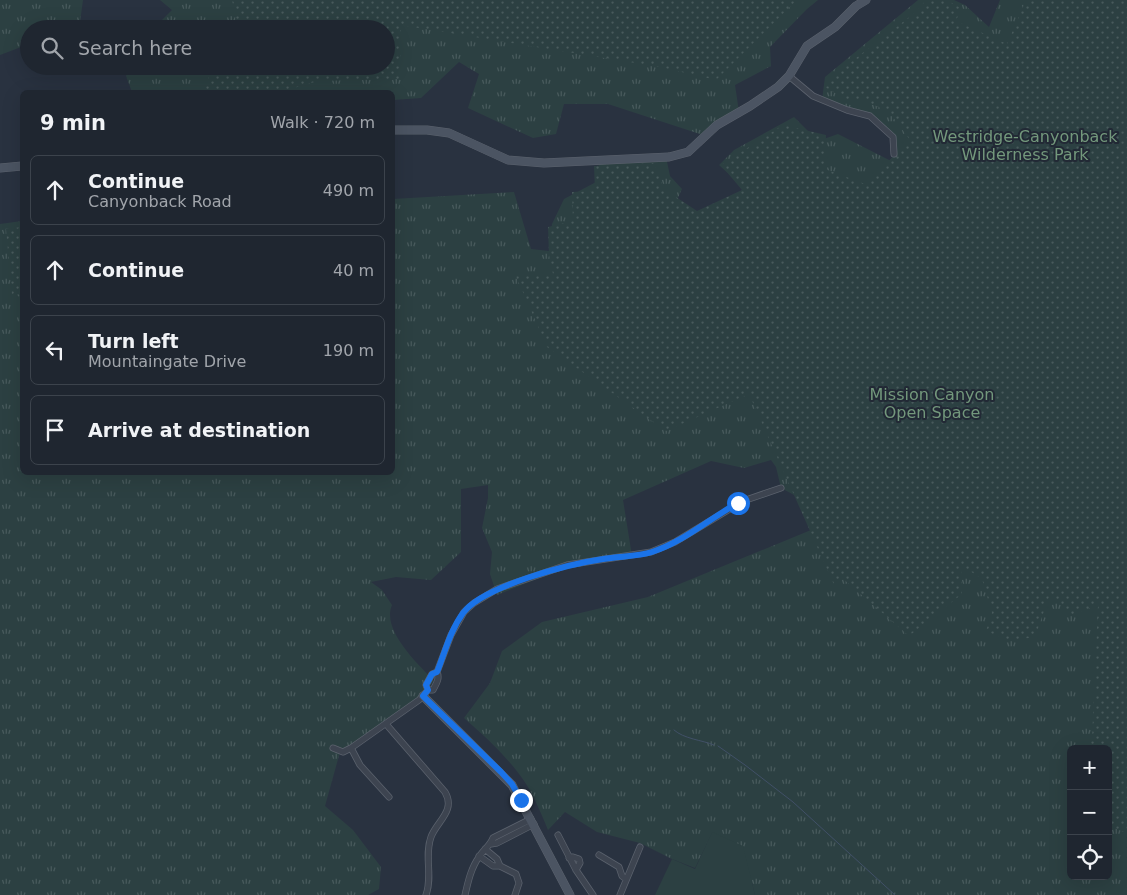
<!DOCTYPE html>
<meta charset="utf-8">
<style>
:root{--surface:#1f2630;--page:#2c323c;--text:#f1f3f6;--muted:#a1a5ab;--line:#3c434c}
body{margin:0;font-family:"DejaVu Sans",sans-serif;background:var(--page);color:var(--text)}
.controls{position:absolute;right:15px;bottom:15px;display:grid;overflow:hidden;border-radius:8px;box-shadow:0 5px 20px #0002}
.controls button{width:45px;height:45px;display:grid;place-items:center;padding:0;border:0;border-bottom:1px solid var(--line);background:var(--surface);color:var(--text);font:25px sans-serif}
.stop{position:absolute;width:15px;height:15px;margin:-11px;border:4px solid #1a73e8;border-radius:50%;background:#fff}
.stop.end{background:#1a73e8;border-color:#fff;box-shadow:0 1px 5px #0008}
.list{margin:0;padding:0;list-style:none}
h2{display:flex;justify-content:space-between;align-items:center;height:65px;margin:0;padding:0 20px;font-size:21px}
h2 small{font-size:16px;font-weight:400;color:var(--muted)}
.list li{display:grid;grid-template-columns:32px 1fr auto;gap:15px;align-items:center;box-sizing:border-box;height:70px;margin:0 10px 10px;padding:0 10px;border:1px solid var(--line);border-radius:8px}
.list b{display:block;font-size:19px;white-space:nowrap}
.list p{margin:0;font-size:16px;white-space:nowrap;color:var(--muted)}
.list em{font-size:16px;font-style:normal;color:var(--muted)}
.icon{flex:none;width:28px;height:28px;fill:none;stroke:currentColor;stroke-width:2;stroke-linecap:round;stroke-linejoin:round}
.map{position:relative;flex:none;width:1127px;height:895px;overflow:hidden}
.search{position:absolute;background:var(--surface);box-shadow:0 5px 20px #0002;left:20px;top:20px;width:375px;height:55px;display:flex;align-items:center;gap:12px;box-sizing:border-box;padding:0 18px;border-radius:28px;color:var(--muted);font-size:19px}
.panel{position:absolute;background:var(--surface);box-shadow:0 5px 20px #0002;left:20px;top:90px;width:375px;height:385px;border-radius:8px}
.map>svg:first-child{display:block}
</style>
<div class="map">
<svg width="1127" height="895" viewBox="0 0 1127 895">
<defs>
<pattern id="grass-tufts" width="24" height="20" patternUnits="userSpaceOnUse" patternTransform="scale(1.25)"><rect width="24" height="20" fill="#2c4042"/><path d="M3 7l-1-3M5 7V3M7 7l1-3M15 17l-1-3M17 17v-4M19 17l1-3" fill="none" stroke="#485a5c"/></pattern>
<pattern id="park-dots" width="8" height="8" patternUnits="userSpaceOnUse" patternTransform="scale(1.25)"><rect width="8" height="8" fill="#2c4042"/><path d="M2 2h.1M6 6h.1" fill="none" stroke="#485a5c" stroke-width="1.8" stroke-linecap="round"/></pattern>
</defs>
<rect width="100%" height="100%" fill="#293240"/>
<!-- grass -->
<path fill="url(#grass-tufts)" fill-rule="evenodd" d="M0 0H83L79 29H29V44L0 55Z
M160 0H818L807 9 770 47 771 66 735 85 739 112 706 136 608 104H564L556 134 533 138 468 108 479 74 459 62 421 98 393 100 392 92H132L126 76 130 66H386V29H153L172 10Z
M918 0H954L965 5 989 27 1000 0H1127V895H755L752 883 712 833 695 868 672 859 640 843 597 832 565 812 548 830C542 815 536 801 528 787 512 761 487 738 464 718L490 683 502 651 542 622 648 597 811 530 796 496 781 488 776 467 771 460 744 468 711 461 623 500 632 556 567 569 542 577 497 595 490 574 492 552 482 528 488 498V485L461 489V552L431 580 396 577 371 582 382 590 392 605C381 630 418 664 434 681 413 711 371 733 340 752L325 806 353 830 381 867 379 889 368 895H0V224L22 221V472H392L393 199 514 192 531 249 549 251 552 224 564 199 598 181 599 161 666 157 670 176 682 189 677 200 695 215 734 206 743 187 719 165 734 150 794 117 818 141 838 134 891 161 894 149V142L874 120 822 100 825 77ZM1071 749H1108V876H1071Z"/>
<!-- park -->
<path fill="url(#park-dots)" d="M232 0H797L716 80 660 67 400 25 401 79 318 81 280 92H202L214 66H386V29H231L236 17Z
M926 0H946L961 8 956 21 1007 44 1026 0H1127V831L1123 832 1108 824V749H1083L1092 739 1098 605 1072 615 1050 594 1035 637 1010 641 986 631 992 613 982 579 961 565 962 594 909 636 841 577 835 587 749 394 666 431 547 347 515 274H553L549 255 548 227 573 221 572 192 595 191 594 166 654 163 664 189 697 211 742 190 721 165 783 125 826 135 825 169 865 184 910 140 889 112 861 99H845L825 87 830 78 916 12Z
M22 227V294L12 295 6 229Z"/>
<!-- pitch -->
<path fill="#2c4042" d="M712 832 743 846 755 895H655L672 859 695 869Z"/>
<g fill="none" stroke-linecap="round" stroke-linejoin="round">
<!-- stream -->
<path stroke="#415067" stroke-width="1" d="M674 730C684 739 702 740 714 745
M718 746 745 765 793 802 895 895"/>
<!-- street casing -->
<g stroke="#5b626d" stroke-width="7">
<path id="street" d="M789 76 813 96 847 110 870 116 893 137 894 154
M437 672 432 674 426 685 428 690H433C436 684 440 679 437 672L451 635 464 612 474 603 497 589 567 565 651 552 675 542 743 501 781 488
M386 724 445 792C456 811 437 821 431 837 424 856 433 876 426 895
M333 748 343 752 351 748 419 700 428 690
M351 748 360 765 389 797
M558 835 576 870 593 895
M491 844 497 843 534 824
M485 849 497 859 500 866
M599 855 619 867 622 876 626 879
M479 856 493 866H500L516 874 519 883 515 895
M569 858 573 857 579 859 580 863 576 870
M465 895C468 882 471 868 479 857 483 850 490 846 493 838L531 819
M620 895 640 847"/>
</g>
<!-- secondary casing -->
<g stroke="#5b626d" stroke-width="9">
<path id="secondary" d="M392 130H427L449 133 508 160 544 163 669 157 688 152 717 125 750 106 778 87 789 76 807 46 835 27 856 6 866 0
M0 168 22 166
M423 696 512 785 570 895"/>
</g>
<!-- street -->
<use href="#street" stroke="#3d4450" stroke-width="5.5"/>
<!-- secondary -->
<use href="#secondary" stroke="#4b5462" stroke-width="8"/>
</g>
<g fill="none" stroke-linecap="round" stroke-linejoin="round">
<!-- route -->
<path stroke="#1a73e8" stroke-width="6" d="M521 800 512 784 501 772 423 696 428 690 426 685 432 674 437 672C445 652 450 631 463 613 483 586 569 564 603 559 618 556 637 557 652 552 683 542 709 519 738 503"/>
</g>
<g text-anchor="middle" stroke-width="4" stroke-linejoin="round" paint-order="stroke">
<!-- park labels -->
<g font-size="16" fill="#73987c" stroke="#222935">
<text x="1025" y="142">Westridge-Canyonback<tspan x="1025" dy="18">Wilderness Park</tspan></text>
<text x="932" y="400">Mission Canyon<tspan x="932" dy="18">Open Space</tspan></text>
</g>
</g>
</svg>
<div class="controls">
<button>+</button>
<button>−</button>
<button><svg class="icon" aria-label="locate" viewBox="0 0 24 24"><circle cx="12" cy="12" r="6"/><path d="M12 2v4M12 18v4M2 12h4M18 12h4"/></svg></button>
</div>
<div class="stop" style="left:738px;top:503px"></div>
<div class="stop end" style="left:521px;top:800px"></div>
<div class="search"><svg class="icon" aria-label="search" viewBox="0 0 24 24"><circle cx="10" cy="10" r="6"/><path d="M15 15l6 6"/></svg>Search here</div>
<section class="panel">
<h2>9 min<small>Walk · 720 m</small></h2>
<ul class="list">
<li><svg class="icon" aria-label="ahead" viewBox="0 0 24 24"><path d="M12 20V5M6 11l6-6 6 6"/></svg><div><b>Continue</b><p>Canyonback Road</p></div><em>490 m</em></li>
<li><svg class="icon" aria-label="ahead" viewBox="0 0 24 24"><path d="M12 20V5M6 11l6-6 6 6"/></svg><div><b>Continue</b></div><em>40 m</em></li>
<li><svg class="icon" aria-label="left" viewBox="0 0 24 24"><path d="M17 20v-9H6M10 6l-5 5 5 5"/></svg><div><b>Turn left</b><p>Mountaingate Drive</p></div><em>190 m</em></li>
<li><svg class="icon" aria-label="arrive" viewBox="0 0 24 24"><path d="M6 21V4h12l-3 4 3 4H6"/></svg><div><b>Arrive at destination</b></div></li>
</ul>
</section>
</div>
